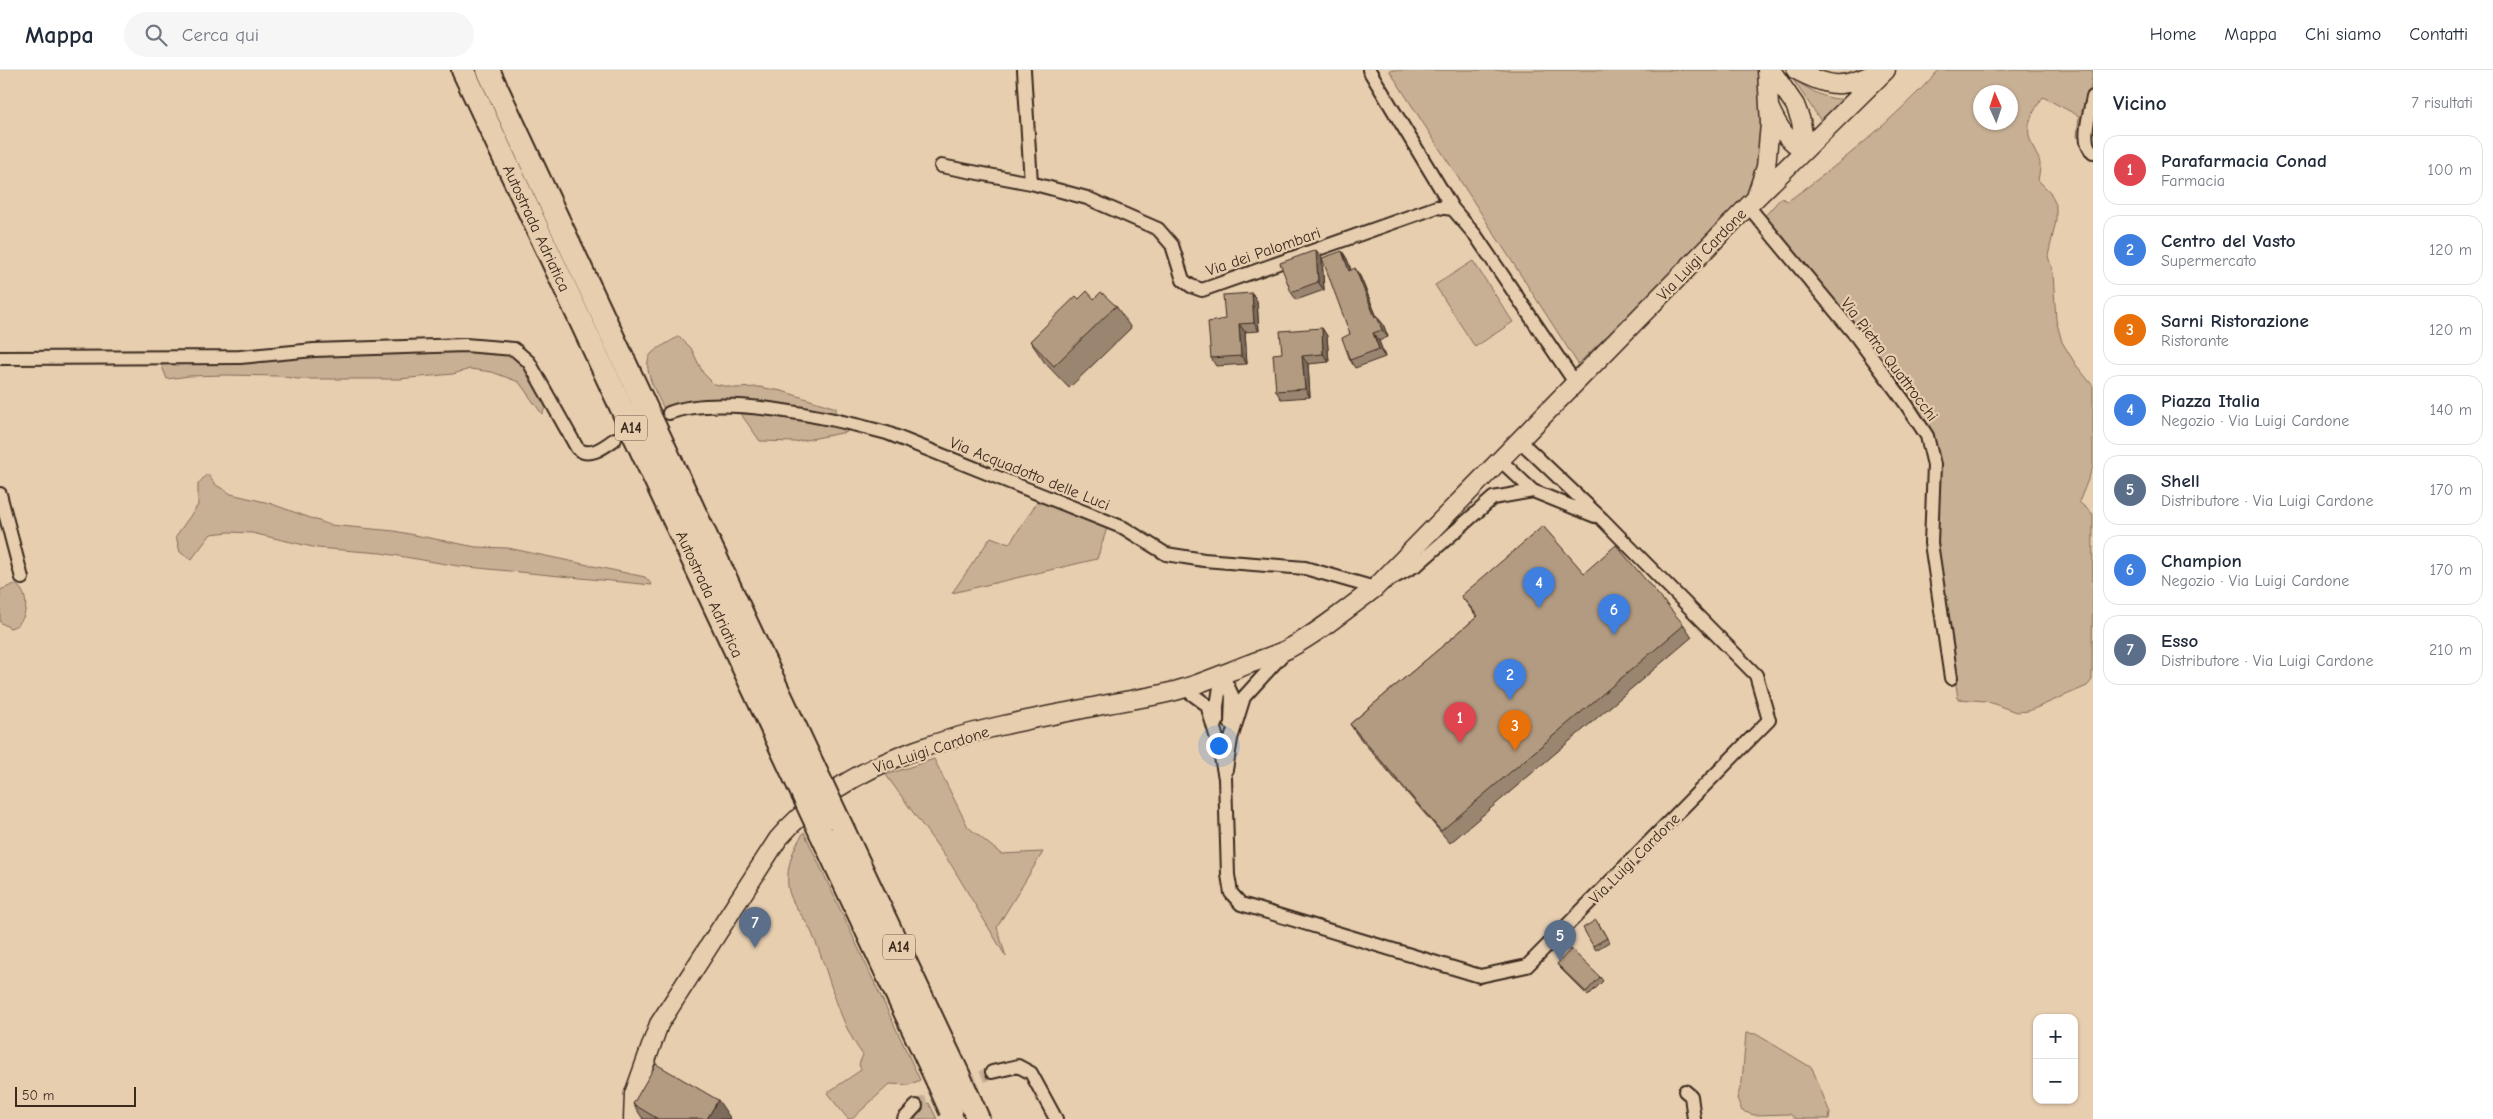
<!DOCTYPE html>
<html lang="it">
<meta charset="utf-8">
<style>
:root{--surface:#fff;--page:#f6f6f7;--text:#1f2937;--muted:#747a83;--line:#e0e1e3;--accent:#1f6fb2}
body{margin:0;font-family:"Comic Neue",sans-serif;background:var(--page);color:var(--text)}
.controls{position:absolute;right:15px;bottom:15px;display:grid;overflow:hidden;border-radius:10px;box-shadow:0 1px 4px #0004}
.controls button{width:45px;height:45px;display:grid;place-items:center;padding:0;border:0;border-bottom:1px solid var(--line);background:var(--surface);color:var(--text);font:25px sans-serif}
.compass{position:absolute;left:1973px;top:15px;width:45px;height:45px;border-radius:50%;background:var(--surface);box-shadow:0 1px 4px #0004;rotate:357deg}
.scale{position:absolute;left:15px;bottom:12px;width:121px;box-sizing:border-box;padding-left:5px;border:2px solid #3b2a1e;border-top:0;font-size:14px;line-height:18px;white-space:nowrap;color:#3b2a1e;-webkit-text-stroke:4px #e7ceaf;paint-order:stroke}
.you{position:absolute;left:1218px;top:675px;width:18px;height:18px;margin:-12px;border:4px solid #fff;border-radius:50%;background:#1a73e8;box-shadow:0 0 0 8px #1a73e833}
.badge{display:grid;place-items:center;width:32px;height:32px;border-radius:50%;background:var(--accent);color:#fff;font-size:16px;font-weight:700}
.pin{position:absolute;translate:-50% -41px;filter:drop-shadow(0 1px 2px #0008)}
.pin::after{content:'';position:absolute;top:26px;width:18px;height:15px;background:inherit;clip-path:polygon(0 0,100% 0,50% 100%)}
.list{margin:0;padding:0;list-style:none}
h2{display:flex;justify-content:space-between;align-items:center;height:65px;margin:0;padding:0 20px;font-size:21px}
h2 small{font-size:16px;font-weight:400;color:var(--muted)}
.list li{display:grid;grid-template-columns:32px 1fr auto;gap:15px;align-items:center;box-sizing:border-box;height:70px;margin:0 10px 10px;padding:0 10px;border:1px solid var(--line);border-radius:15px}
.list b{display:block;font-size:19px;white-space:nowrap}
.list p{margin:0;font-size:16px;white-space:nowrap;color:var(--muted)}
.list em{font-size:16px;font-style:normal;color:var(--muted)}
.icon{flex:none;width:28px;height:28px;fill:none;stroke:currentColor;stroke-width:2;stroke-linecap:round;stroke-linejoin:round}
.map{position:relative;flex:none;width:2093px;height:1049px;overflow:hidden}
header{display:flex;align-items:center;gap:30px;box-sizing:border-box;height:70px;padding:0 25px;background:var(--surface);border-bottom:1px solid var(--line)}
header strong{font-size:24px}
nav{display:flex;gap:28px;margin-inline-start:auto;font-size:18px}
.search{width:350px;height:45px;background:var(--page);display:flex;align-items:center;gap:12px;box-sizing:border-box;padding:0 18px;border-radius:28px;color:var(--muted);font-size:19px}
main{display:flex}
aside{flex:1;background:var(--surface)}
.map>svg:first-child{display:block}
</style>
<header>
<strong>Mappa</strong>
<div class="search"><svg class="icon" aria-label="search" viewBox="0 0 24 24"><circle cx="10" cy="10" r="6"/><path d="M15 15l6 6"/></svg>Cerca qui</div>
<nav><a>Home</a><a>Mappa</a><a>Chi siamo</a><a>Contatti</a></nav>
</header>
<main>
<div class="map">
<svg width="2093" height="1049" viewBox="0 0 2093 1049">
<rect width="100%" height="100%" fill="#e7ceaf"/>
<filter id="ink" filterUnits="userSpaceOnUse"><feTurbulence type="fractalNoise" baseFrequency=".02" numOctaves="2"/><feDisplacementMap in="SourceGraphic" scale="10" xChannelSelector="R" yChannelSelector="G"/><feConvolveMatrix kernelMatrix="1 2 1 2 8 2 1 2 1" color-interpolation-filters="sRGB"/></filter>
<g filter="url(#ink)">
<!-- green -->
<path fill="#c8b095" stroke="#826d5a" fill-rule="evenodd" d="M1389 0H1767L1759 118 1578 294Z
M1939 0H2093L2083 69 2077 67 2079 46 2043 27C2034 40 2024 56 2031 72 2038 92 2043 86 2038 110L2050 122 2056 135V151L2048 186 2053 203 2056 250 2062 272 2076 295 2093 316V397L2079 432 2093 444 2092 610 2087 616 2029 641 2016 642 1986 631 1958 629 1936 471 1934 374 1764 147 1781 128 1788 131C1843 92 1893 50 1939 0ZM1980 22H2010V52H1980Z
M1792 8C1813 22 1826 31 1851 29L1821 51Z
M1473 191 1513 252 1475 277 1435 215Z
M679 266 691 278 703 303 714 314 735 318 759 317 782 321 836 338V342L848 346 847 362 795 372 760 371 738 340 665 341C659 328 639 296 652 283 657 278 672 271 679 266Z
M487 280C516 286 521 284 535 310 540 319 544 326 546 336L542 344 519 312 492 302 470 299 453 304 399 309H298L278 306 225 305 189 306 167 309 160 291Z
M207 404 216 415 231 424 269 433 330 455 394 461 476 477 508 478 645 507 652 515 458 496 381 483 317 478 252 463 229 462 211 464 191 490 180 482 176 466 198 435V414Z
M1038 431 1107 458 1097 489 952 523 991 467 1009 474Z
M15 514C31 523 29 554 10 558L0 552V520Z
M934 689 968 757 1001 784 1043 782 997 857 1006 887 952 796 886 705Z
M804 762 920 1010 909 1015 890 1014 852 1049H848L827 1023 861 1000 859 994 863 985C836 949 830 902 811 861 804 846 790 834 788 816 786 797 793 778 804 762Z
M1746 963 1756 964 1812 998 1830 1043 1829 1049H1796L1790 1044 1754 1045 1742 1041 1737 1028 1742 1012Z
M929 1033 937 1049H912L917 1041Z"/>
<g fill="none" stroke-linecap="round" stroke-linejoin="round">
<!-- street-tunnel -->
<path stroke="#c5ad92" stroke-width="12" stroke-dasharray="12 6" stroke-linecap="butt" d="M916 1036 992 1002"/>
<!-- street casing -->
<g stroke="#3b2a1e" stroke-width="16">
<path id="street" d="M1024 0 1031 113
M1369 0 1453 139
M2093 27C2091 40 2079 73 2093 82
M941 96 1031 113 1087 128 1158 159 1172 175 1183 210 1191 216 1202 220 1437 137 1453 139 1476 166 1576 314
M1748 136 1856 266 1906 334 1927 366 1934 395 1931 473 1951 608
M0 288 240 287 314 280 465 275 514 279 529 292 577 378C589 389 604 377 615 369
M669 343C721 323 833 348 887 363L1124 458 1166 484 1204 490 1305 498 1375 518 1418 494 1493 428 1533 421
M1500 390 1533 421 1595 446
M0 424 22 508
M1222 604 1232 625 1231 654
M1184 618 1207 635 1218 672 1225 708 1228 805 1231 823 1241 834 1480 906 1527 896 1769 650 1756 605 1602 449 1519 370
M1217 652V636L1222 604
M1226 700 1231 669 1244 627 1284 583
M992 1002 1018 996 1031 1003 1056 1049
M1685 1021 1691 1026 1694 1049
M904 1049 916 1036"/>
</g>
<!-- secondary casing -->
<g stroke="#3b2a1e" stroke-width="21">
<path id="secondary" d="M1771 0 1795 35 1801 51 1805 80
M1796 0C1830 18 1843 19 1877 2
M1770 39C1778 57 1787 71 1805 80
M1757 124 1766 97 1770 54 1767 0
M633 1049 634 1024 659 954 778 769C858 676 993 657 1108 634 1133 629 1161 626 1185 618 1207 611 1228 602 1249 594 1262 589 1276 585 1288 579 1319 562 1347 539 1375 518L1755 129 1886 0"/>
</g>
<!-- highway casing -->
<g stroke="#3b2a1e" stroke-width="26">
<path id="highway" d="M463 0 799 716
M488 0 817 704
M838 749 958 1004
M821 763 938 1012
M970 1031 978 1049"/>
</g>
<!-- street -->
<use href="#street" stroke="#e7ceaf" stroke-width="12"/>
<!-- secondary -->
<use href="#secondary" stroke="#e7ceaf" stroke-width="18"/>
<!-- highway -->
<use href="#highway" stroke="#e7ceaf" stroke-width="22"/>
<!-- highway-bridge casing -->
<g stroke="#3b2a1e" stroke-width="26" stroke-linecap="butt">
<path id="highway-bridge" d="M817 704 838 749
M799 716 821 763
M958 1004 970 1031
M938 1012 951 1041"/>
</g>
<!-- highway-bridge -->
<use href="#highway-bridge" stroke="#e7ceaf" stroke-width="22"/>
</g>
<!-- wall -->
<path fill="#9a8570" stroke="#3b2a1e" d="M1316 180 1322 188 1324 220 1296 230 1291 222Z
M1342 181 1347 189 1351 200 1360 206 1377 247 1383 254 1388 267 1379 271 1385 287 1355 298 1350 290V264Z
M1252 223 1257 231 1259 261 1245 262 1247 294 1216 296 1211 288 1225 249Z
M1079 229H1094L1116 236 1131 258 1069 318 1045 293 1030 271Z
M1322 258 1327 266 1329 292 1308 294 1310 327 1281 329 1276 321 1282 283Z
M1584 503 1684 555 1692 567 1450 773 1358 666 1350 654 1477 547 1461 526Z
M1599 854 1609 872 1596 880 1593 876Z
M1557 894 1600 907 1603 911 1588 926 1560 898Z
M633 1034 731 1049H643Z"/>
<!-- shaded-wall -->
<path fill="#7d6c5b" stroke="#3b2a1e" d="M1316 180 1322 188 1324 220 1318 212Z
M1342 181 1347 189 1354 208 1349 201Z
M1355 198 1360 206 1377 247 1383 254 1388 267 1382 260 1375 247Z
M1252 223 1257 231 1259 261 1254 253Z
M1239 254 1245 262 1247 294 1241 286Z
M1322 258 1327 266 1329 292 1323 284Z
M1373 263 1379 271 1385 287 1379 279Z
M1302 286 1308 294 1310 327 1305 319Z
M718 1030 731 1049H707Z"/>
<!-- building -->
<path fill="#b39b82" stroke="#3b2a1e" d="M1316 180 1318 212 1291 222 1280 193Z
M1342 181 1349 201 1355 198 1375 247 1377 246 1382 260 1373 263 1379 279 1350 290 1342 268 1350 264 1322 188Z
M1087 221 1094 229 1101 222 1116 236 1054 296 1030 271 1076 226 1079 229Z
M1252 223 1254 253 1239 254 1241 286 1211 288 1208 252 1225 249 1223 225Z
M1322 258 1323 284 1302 286 1305 319 1276 321 1273 284 1282 283 1280 261Z
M1543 456 1584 503 1616 475 1684 555 1441 761 1350 654 1478 546 1461 526Z
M1596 850 1607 868 1593 876 1583 858Z
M1571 879 1600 907 1586 922 1557 894Z
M656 994 718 1030 707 1049H658L633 1034Z"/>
</g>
<g text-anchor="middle" stroke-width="4.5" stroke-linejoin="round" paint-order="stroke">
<!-- shield labels -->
<g fill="#e7ceaf" stroke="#6f5b4a" stroke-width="1">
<rect x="615" y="345.5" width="32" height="25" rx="4"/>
<rect x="883" y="864.5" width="32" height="25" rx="4"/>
</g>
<g font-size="15" font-weight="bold" fill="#3b2a1e">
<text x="631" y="363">A14</text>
<text x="899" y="882">A14</text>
</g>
<!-- street labels -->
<g font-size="16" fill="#3b2a1e" stroke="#e7ceaf">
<text transform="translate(537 158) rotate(65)" y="6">Autostrada Adriatica</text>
<text transform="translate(1263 181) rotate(-19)" y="6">Via dei Palombari</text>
<text transform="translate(1701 184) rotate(-46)" y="6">Via Luigi Cardone</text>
<text transform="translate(1890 289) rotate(53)" y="6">Via Pietra Quattrocchi</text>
<text transform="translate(1030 403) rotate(22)" y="6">Via Acquadotto delle Luci</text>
<text transform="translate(710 524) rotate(65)" y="6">Autostrada Adriatica</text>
<text transform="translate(931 679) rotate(-18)" y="6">Via Luigi Cardone</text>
<text transform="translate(1634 788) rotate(-45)" y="6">Via Luigi Cardone</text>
</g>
</g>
</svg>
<div class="controls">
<button>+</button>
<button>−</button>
</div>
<svg class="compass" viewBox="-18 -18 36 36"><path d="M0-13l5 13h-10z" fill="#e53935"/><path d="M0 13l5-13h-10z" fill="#747a83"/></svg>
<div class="scale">50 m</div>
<div class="you"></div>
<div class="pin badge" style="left:1460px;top:673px;background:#e0444e">1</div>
<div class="pin badge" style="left:1510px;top:630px;background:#3f7fe0">2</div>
<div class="pin badge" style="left:1515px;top:681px;background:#e8710a">3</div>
<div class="pin badge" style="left:1539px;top:538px;background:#3f7fe0">4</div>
<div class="pin badge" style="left:1560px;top:891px;background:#5c6f8a">5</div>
<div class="pin badge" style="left:1614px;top:565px;background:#3f7fe0">6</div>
<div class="pin badge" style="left:755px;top:878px;background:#5c6f8a">7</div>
</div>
<aside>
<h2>Vicino<small>7 risultati</small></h2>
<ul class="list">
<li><span class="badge" style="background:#e0444e">1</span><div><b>Parafarmacia Conad</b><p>Farmacia</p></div><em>100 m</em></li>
<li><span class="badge" style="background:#3f7fe0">2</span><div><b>Centro del Vasto</b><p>Supermercato</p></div><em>120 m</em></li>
<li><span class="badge" style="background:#e8710a">3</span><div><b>Sarni Ristorazione</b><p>Ristorante</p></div><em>120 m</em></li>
<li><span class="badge" style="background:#3f7fe0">4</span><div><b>Piazza Italia</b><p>Negozio · Via Luigi Cardone</p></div><em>140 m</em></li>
<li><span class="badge" style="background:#5c6f8a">5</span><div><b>Shell</b><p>Distributore · Via Luigi Cardone</p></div><em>170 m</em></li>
<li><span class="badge" style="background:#3f7fe0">6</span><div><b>Champion</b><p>Negozio · Via Luigi Cardone</p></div><em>170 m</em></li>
<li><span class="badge" style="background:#5c6f8a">7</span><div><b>Esso</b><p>Distributore · Via Luigi Cardone</p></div><em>210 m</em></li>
</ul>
</aside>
</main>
